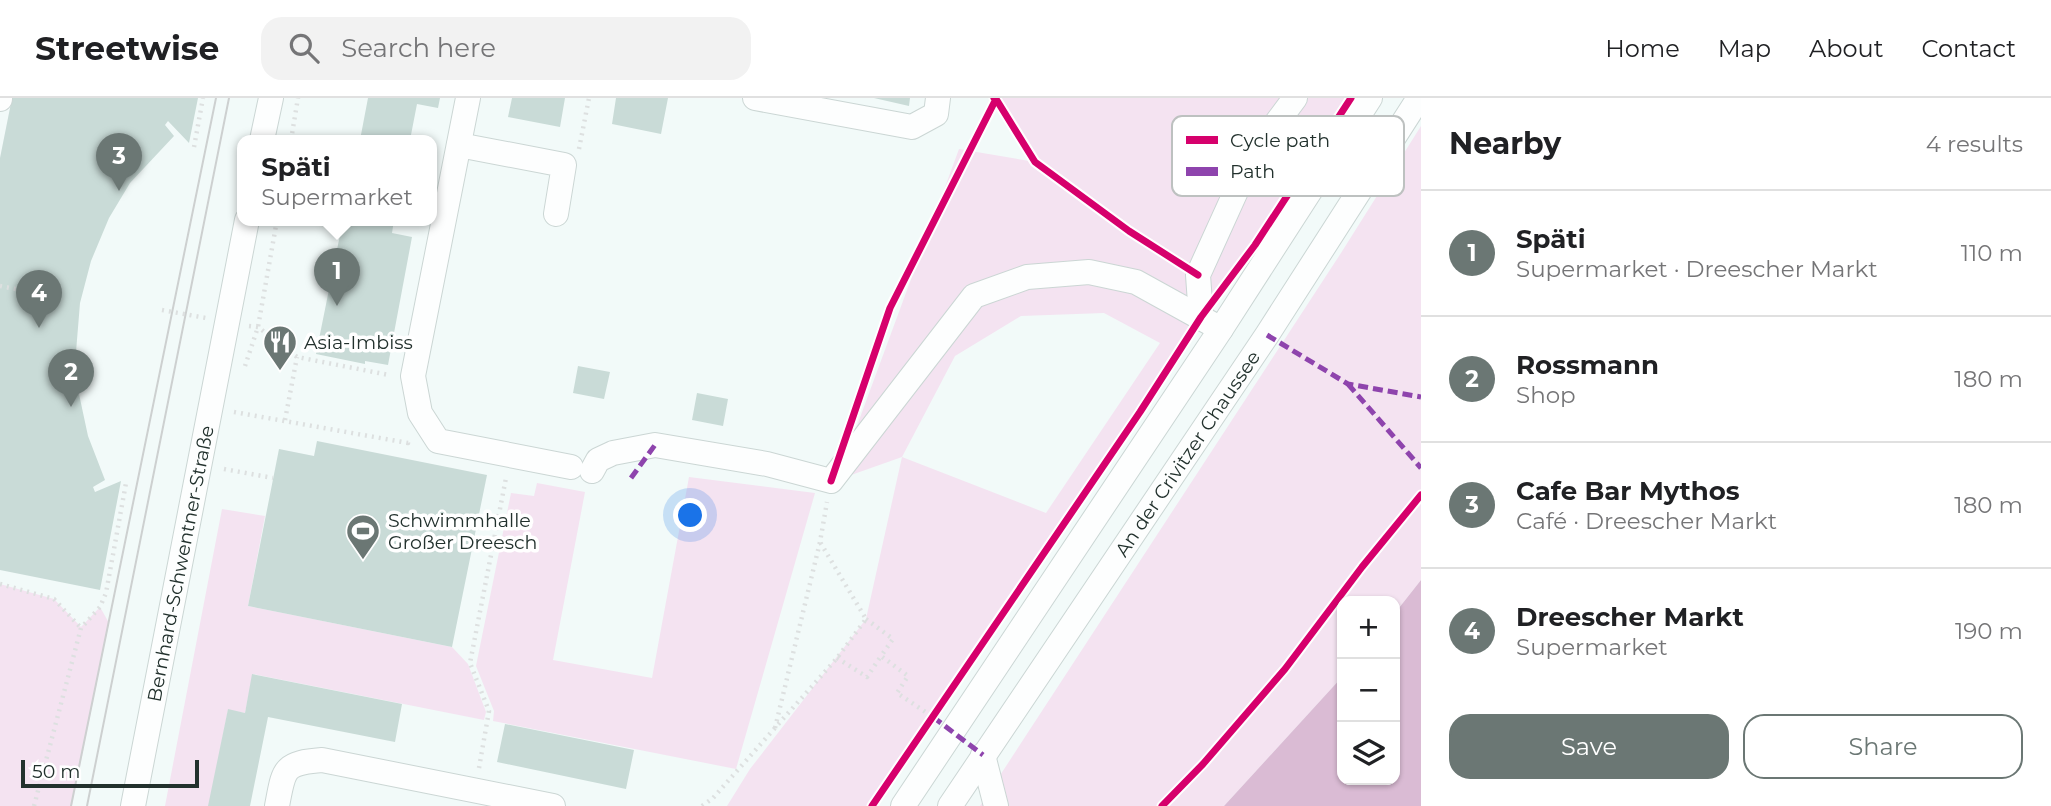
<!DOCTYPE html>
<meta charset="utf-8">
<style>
:root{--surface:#fff;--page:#f2f2f2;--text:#202124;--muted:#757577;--line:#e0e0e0;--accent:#6b7774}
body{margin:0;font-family:Montserrat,sans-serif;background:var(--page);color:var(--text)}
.controls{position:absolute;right:21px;bottom:21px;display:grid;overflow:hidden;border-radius:14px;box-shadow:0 2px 5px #0004}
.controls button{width:63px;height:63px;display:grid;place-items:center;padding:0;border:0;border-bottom:2px solid var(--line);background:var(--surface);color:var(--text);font:35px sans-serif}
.scale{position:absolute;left:21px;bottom:18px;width:178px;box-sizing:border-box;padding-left:7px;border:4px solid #22312d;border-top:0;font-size:19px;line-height:24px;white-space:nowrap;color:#22312d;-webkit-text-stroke:5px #fff;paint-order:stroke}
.you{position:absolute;left:691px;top:418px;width:24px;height:24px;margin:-18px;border:5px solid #fff;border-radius:50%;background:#1a73e8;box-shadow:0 0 0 10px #1a73e833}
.badge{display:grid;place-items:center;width:46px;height:46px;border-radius:50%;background:var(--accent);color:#fff;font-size:23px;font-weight:700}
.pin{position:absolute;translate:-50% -58px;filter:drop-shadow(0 2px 4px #0008)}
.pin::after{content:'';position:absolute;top:37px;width:24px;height:21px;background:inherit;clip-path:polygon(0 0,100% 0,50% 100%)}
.popup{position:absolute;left:237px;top:37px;width:200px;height:91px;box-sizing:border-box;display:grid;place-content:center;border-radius:14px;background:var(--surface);filter:drop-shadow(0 2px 5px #0005);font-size:23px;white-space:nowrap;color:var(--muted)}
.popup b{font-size:26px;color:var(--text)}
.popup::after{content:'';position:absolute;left:50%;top:100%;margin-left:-14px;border:14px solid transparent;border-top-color:var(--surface)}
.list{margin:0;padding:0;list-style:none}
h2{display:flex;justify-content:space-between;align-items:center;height:91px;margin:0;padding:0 28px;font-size:30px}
h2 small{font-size:23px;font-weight:400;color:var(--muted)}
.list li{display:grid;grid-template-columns:46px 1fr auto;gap:21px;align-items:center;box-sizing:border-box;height:126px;padding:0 28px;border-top:2px solid var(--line)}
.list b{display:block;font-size:26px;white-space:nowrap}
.list p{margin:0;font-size:23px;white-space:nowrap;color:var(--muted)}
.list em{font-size:23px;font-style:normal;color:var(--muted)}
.actions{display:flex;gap:14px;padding:21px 28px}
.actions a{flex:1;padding:16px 0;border:2px solid var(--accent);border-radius:21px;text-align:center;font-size:24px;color:var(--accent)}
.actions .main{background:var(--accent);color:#fff}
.icon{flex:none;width:38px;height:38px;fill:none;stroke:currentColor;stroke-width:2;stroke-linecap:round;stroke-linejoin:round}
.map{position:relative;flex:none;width:1421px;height:708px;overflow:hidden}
header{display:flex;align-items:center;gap:42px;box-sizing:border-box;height:98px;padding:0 35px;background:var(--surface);border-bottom:2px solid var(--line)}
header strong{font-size:33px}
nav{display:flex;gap:38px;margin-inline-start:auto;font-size:24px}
.search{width:490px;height:63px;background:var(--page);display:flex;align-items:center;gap:18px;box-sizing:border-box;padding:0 24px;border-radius:21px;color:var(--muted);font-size:26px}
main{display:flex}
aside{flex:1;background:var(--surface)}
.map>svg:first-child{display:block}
</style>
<header>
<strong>Streetwise</strong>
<div class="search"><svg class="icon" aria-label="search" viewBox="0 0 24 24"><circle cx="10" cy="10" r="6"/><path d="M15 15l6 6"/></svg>Search here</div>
<nav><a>Home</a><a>Map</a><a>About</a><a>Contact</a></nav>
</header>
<main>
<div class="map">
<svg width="1421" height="708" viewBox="0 0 1421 708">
<rect width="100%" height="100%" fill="#f2faf9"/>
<!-- green -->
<path fill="#f4e3f1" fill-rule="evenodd" d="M993 0H1349L1255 147 1201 219 1140 314 872 708H727L750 671 866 521 902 359 837 382 959 51 1035 64 996 2ZM1104 215 1160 245 1046 415 902 359 955 258 1021 218Z
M1421 28V482L1395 515V503H1342V579L1224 708H980L1341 155Z
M689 379 815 395 736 671 493 623 494 613 476 568 511 395 534 398 537 385 585 394 553 562 652 580Z
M222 411 265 418 248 508 452 549 468 566 486 614 484 622 253 576 245 615 228 612 209 708H165Z
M0 486 54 501 81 529 100 509 109 525 72 708H0Z"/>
<!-- water -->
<path fill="#dabbd4" d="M1421 482V708H1224L1342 579V682H1395V515Z"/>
<!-- building -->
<path fill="#c9dbd7" d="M12 0H198L189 45 168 23 165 27 174 38 130 85 109 120 91 163 80 205 76 254 79 296 88 338 105 382 93 389 95 394 121 383 100 492 0 472V60Z
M368 0H440L438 10 417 6 410 42H360Z
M512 0H565L560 29 508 19Z
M616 0H668L661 36 612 26Z
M874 0H910L909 8Z
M343 122H394L392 135 412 139 388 267 365 263V266L316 256Z
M578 268 610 274 604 301 573 295Z
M697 295 728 301 723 328 692 322Z
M317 343 487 377 452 549 248 508 279 351 314 358Z
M252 576 402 606 395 644 268 619 250 708H208L228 611 245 615Z
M505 626 634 652 626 691 497 664Z"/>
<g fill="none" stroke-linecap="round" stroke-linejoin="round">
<!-- minor casing -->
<g stroke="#cbd6d4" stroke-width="26">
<g id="minor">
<path d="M468 0 413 278 420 315 438 343 571 369"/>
<path d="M755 0 912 29 936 16 938 0"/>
<path d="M0 1V0"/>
<path d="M262 42 271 0"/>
<path d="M459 47 564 67 556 116"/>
<path d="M1201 219 1198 177 1252 58 1295 0"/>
<path d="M592 373 598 362 613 355 655 347 767 366 831 383 974 198 1027 179 1089 174 1136 184 1221 231"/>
<path d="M983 657 996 708"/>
<path id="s1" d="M133 708 247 122"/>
<path d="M277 708C284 672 282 665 322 662L553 708"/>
<path d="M903 708 1221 231 1370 0"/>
<path id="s2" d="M950 708 1267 237 1419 0"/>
</g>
</g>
<!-- path -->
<path stroke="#dde0e0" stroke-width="4.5" stroke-dasharray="2 5" stroke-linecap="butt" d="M291 42 298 0
M194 49 203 0
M579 51 589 0
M0 188 31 194
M162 212 206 220
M249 228 258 229 297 259 389 277
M245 268 258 229 277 122
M234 314 408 345 407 340
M285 322 297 259
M224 371 273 380
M0 486 54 501 81 530
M866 521 893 541 881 558 908 578 897 595 933 619
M837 560 867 579 881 558
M775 630 820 444 827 404
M479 670 489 613 470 565 506 380
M34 708 81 530 100 509 106 495 126 385
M702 708 713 700 837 560 866 521 820 444"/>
<!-- minor -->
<use href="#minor" stroke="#fdfefe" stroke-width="24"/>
<!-- tram -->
<path stroke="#cdd0d0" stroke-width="2" d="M71 708 216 0
M87 708 229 0"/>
<!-- quiet -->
<path stroke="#8e44ad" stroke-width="5" stroke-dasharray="10 5" stroke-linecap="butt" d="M1267 237 1348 286 1421 299
M1348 286 1421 370
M631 380 655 347
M933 619 983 657"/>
<!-- cycleway casing -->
<g stroke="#fff" stroke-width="11">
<path id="cycleway" d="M996 1 1035 64 1129 133 1198 177
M831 383 890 210 996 1 994 0
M872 708 1140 314 1201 219 1255 147 1351 0
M1162 708 1203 666 1285 571 1362 469 1421 397"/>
</g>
<!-- cycleway -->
<use href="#cycleway" stroke="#d6006c" stroke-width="7"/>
</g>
<!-- icons -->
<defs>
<g id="restaurant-pin" transform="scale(1.75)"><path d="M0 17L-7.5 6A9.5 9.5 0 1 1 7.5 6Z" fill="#6b7774" stroke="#fff"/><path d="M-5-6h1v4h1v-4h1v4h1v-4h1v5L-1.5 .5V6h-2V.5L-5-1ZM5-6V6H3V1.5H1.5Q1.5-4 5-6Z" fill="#fff"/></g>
<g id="stadium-pin" transform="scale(1.75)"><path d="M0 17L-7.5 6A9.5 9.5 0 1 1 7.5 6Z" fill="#6b7774" stroke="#fff"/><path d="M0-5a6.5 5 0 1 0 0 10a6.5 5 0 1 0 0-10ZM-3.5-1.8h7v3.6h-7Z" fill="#fff"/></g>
</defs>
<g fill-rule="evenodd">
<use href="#restaurant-pin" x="280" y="244"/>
<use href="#stadium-pin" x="363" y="433"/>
</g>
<g text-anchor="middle" stroke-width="7" stroke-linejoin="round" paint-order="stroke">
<!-- poi labels -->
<g font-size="19" fill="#22312d" stroke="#fff" text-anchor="start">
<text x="304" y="251">Asia-Imbiss</text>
<text x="388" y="429">Schwimmhalle<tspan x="388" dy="22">Großer Dreesch</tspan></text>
</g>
<!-- street labels -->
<g font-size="19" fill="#22312d" stroke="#fff">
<text dy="7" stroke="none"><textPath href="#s2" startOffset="425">An der Crivitzer Chaussee</textPath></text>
<text dy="7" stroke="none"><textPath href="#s1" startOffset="247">Bernhard-Schwentner-Straße</textPath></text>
</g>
</g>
<!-- legend -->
<rect x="1172" y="18" width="232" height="80" rx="10" fill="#fff" stroke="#bdc1c0" stroke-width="2"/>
<rect x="1186" y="38" width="32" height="8" fill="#d6006c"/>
<rect x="1186" y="69" width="32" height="9" fill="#8e44ad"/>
<g font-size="19" fill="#22312d">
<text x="1230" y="49">Cycle path</text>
<text x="1230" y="80">Path</text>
</g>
</svg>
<div class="controls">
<button>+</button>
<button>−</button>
<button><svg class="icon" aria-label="layers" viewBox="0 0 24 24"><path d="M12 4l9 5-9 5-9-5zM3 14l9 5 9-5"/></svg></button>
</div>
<div class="scale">50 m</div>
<div class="you"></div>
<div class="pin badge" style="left:337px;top:208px">1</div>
<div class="popup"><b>Späti</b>Supermarket</div>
<div class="pin badge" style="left:71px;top:309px">2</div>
<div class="pin badge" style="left:119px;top:93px">3</div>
<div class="pin badge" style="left:39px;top:230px">4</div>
</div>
<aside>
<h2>Nearby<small>4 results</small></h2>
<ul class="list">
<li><span class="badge">1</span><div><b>Späti</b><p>Supermarket · Dreescher Markt</p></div><em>110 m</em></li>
<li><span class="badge">2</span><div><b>Rossmann</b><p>Shop</p></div><em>180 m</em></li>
<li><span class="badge">3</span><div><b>Cafe Bar Mythos</b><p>Café · Dreescher Markt</p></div><em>180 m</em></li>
<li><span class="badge">4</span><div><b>Dreescher Markt</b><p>Supermarket</p></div><em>190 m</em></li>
</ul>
<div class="actions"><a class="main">Save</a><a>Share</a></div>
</aside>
</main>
